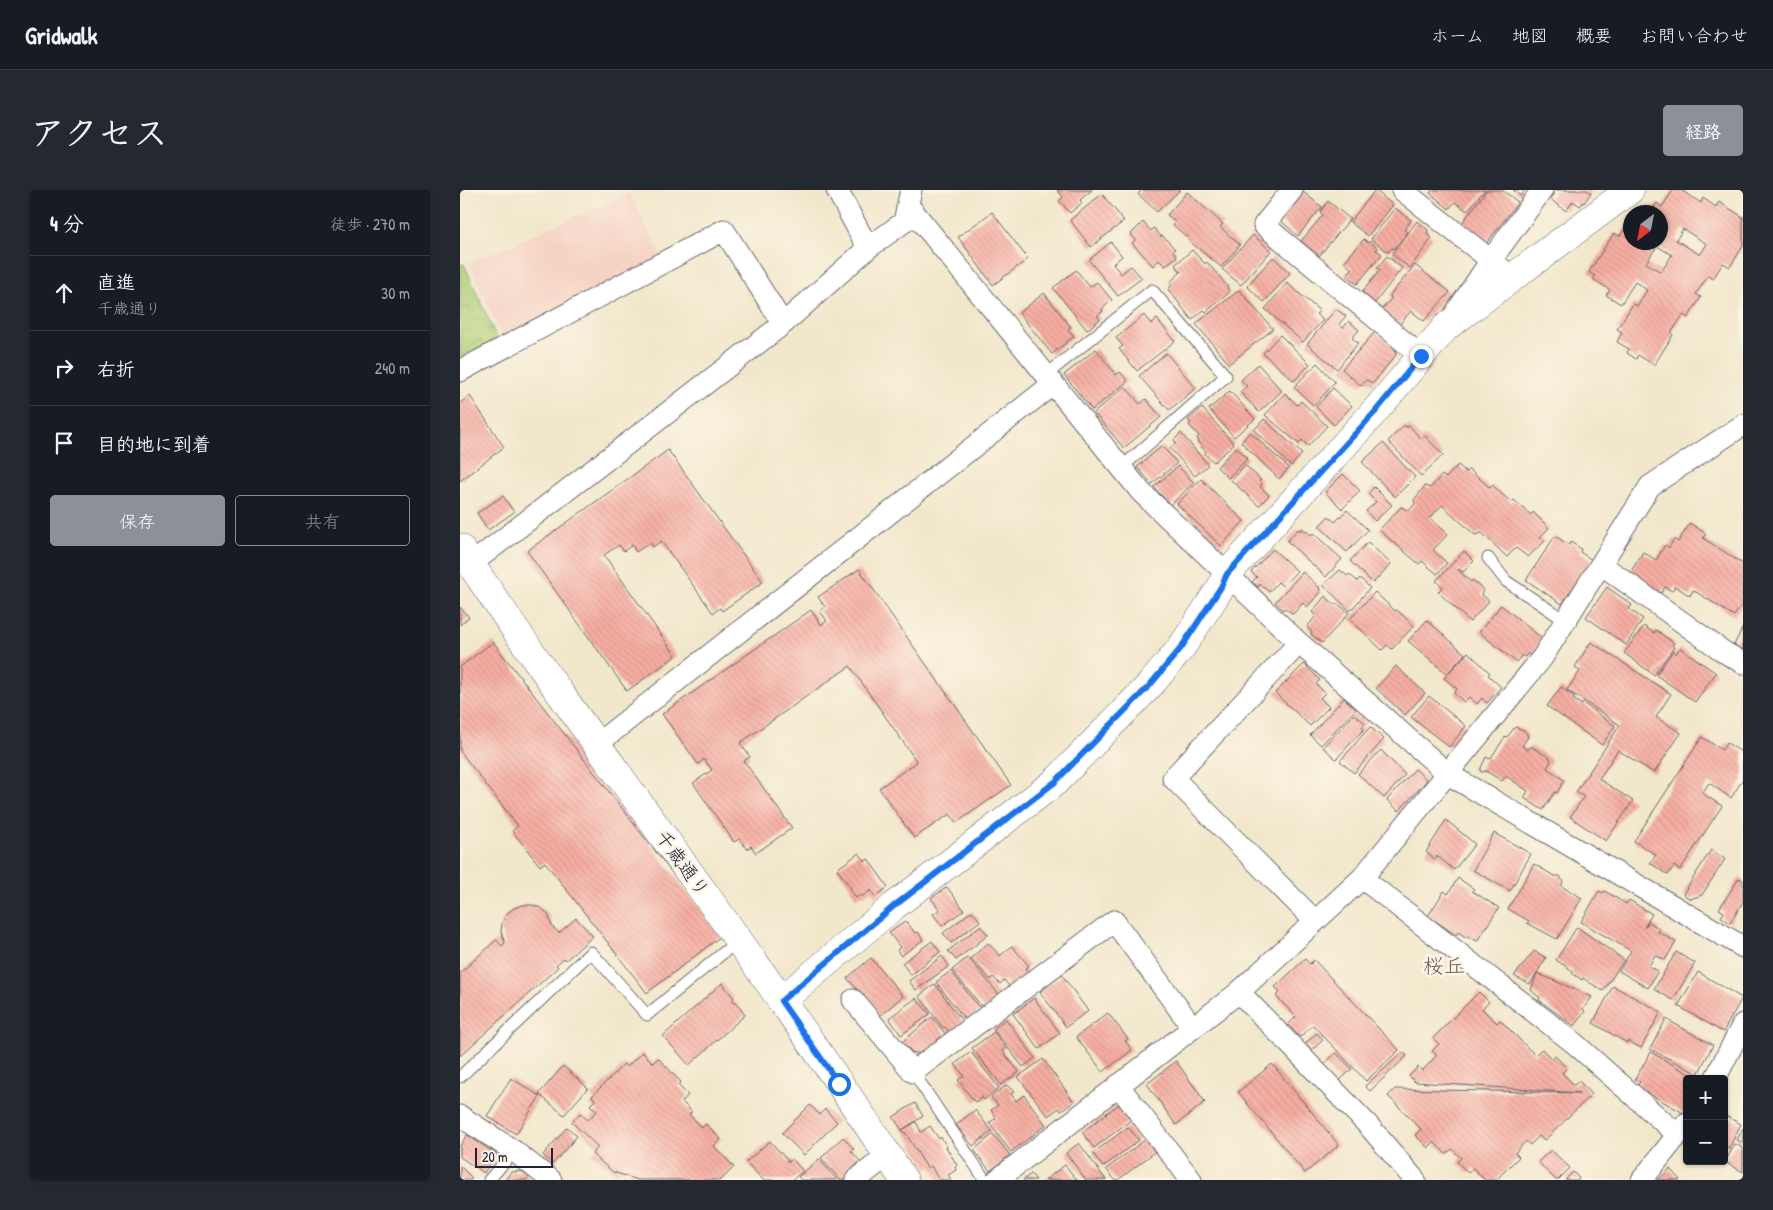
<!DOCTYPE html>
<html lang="ja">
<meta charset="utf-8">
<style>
:root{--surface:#171b24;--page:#242831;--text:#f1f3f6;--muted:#9ea1a6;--line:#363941;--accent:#8c9099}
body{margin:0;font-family:"Patrick Hand","Klee One",sans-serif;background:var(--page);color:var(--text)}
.controls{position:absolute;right:15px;bottom:15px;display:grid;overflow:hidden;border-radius:5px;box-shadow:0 1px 4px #0004}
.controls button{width:45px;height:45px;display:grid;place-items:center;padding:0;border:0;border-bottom:1px solid var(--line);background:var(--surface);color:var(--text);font:25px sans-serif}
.compass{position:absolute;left:1163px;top:15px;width:45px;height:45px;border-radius:50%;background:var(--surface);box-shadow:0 1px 4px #0004;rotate:212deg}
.scale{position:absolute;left:15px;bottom:12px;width:78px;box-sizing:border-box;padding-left:5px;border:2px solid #22223b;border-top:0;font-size:14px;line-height:18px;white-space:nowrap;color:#22223b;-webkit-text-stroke:4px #fcf5e5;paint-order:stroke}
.stop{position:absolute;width:15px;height:15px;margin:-11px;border:4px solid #1a73e8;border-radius:50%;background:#fff}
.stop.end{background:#1a73e8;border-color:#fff;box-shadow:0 1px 5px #0008}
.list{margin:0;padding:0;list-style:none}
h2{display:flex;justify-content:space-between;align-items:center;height:65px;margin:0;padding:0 20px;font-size:21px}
h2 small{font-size:16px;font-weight:400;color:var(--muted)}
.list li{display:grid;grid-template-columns:32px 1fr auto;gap:15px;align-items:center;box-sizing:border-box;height:75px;padding:0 20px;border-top:1px solid var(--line)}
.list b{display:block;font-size:19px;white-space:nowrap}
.list p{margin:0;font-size:16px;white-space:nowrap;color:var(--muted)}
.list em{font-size:16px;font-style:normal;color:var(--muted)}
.actions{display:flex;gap:10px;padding:15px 20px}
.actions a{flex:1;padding:11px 0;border:1px solid var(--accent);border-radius:5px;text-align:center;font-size:18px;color:var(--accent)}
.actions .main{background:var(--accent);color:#fff}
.icon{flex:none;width:28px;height:28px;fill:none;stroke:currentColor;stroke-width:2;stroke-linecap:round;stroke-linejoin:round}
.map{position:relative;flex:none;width:1283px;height:990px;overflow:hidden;border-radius:5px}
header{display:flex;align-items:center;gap:30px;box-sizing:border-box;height:70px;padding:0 25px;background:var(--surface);border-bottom:1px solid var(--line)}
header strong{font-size:24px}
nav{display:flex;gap:28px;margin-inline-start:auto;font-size:18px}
.intro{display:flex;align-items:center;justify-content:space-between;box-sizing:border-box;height:120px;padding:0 30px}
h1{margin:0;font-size:35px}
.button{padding:12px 22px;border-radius:5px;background:var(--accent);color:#fff;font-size:18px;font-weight:700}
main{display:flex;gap:30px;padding:0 30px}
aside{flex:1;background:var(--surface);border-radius:5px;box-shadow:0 1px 4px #0004}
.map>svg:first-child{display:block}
</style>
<header>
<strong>Gridwalk</strong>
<nav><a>ホーム</a><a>地図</a><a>概要</a><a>お問い合わせ</a></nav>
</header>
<div class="intro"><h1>アクセス</h1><a class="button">経路</a></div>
<main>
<aside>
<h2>4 分<small>徒歩 · 270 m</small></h2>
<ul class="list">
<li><svg class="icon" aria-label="ahead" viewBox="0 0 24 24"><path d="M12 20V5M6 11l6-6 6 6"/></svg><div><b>直進</b><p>千歳通り</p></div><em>30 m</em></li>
<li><svg class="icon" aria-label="right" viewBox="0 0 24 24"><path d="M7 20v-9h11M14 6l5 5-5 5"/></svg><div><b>右折</b></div><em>240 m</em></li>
<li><svg class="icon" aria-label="arrive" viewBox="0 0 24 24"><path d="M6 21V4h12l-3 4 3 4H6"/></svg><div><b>目的地に到着</b></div></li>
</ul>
<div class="actions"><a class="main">保存</a><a>共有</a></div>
</aside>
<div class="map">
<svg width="1283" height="990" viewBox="0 0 1283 990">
<defs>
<pattern id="park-crowns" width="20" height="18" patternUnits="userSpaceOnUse" patternTransform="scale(1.25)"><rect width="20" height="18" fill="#adce76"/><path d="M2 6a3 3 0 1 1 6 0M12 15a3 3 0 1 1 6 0" fill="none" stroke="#95b167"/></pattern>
<pattern id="building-back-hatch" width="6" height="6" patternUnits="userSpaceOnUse" patternTransform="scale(1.25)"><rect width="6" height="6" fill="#f6ada2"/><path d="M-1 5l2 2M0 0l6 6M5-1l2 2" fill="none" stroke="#d3958c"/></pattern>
</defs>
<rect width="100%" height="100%" fill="#fcf5e5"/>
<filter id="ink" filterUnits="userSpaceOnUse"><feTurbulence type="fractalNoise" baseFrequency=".02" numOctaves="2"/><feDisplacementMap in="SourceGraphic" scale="10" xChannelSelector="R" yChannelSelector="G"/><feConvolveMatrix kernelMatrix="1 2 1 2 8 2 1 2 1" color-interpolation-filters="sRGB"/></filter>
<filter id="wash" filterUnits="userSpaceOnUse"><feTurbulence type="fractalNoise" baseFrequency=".0096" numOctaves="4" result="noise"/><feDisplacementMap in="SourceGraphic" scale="20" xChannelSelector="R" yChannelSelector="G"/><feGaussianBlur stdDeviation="1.12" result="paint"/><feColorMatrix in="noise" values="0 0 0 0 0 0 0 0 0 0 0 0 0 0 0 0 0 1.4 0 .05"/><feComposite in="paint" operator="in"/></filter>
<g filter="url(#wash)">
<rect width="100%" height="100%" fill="#f1e7cb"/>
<!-- built -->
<path fill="#f5d2c3" d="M169 3 202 67 44 152 9 73Z"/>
<!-- park -->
<path fill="url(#park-crowns)" stroke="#687858" d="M4 74 39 153 0 175V75Z"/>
<g id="blocks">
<!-- building -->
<path fill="url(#building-back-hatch)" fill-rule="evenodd" d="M597 0H632L620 10 622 13 610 23 599 11 603 7Z
M682 0H720L697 22 678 4Z
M915 0 933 15 908 46 890 32Z
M972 0H1025L1007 21 995 12 989 19 970 3Z
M1027 0H1042L1058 12 1026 54 1001 34Z
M1053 0H1065L1061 6Z
M1096 0H1127L1131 3 1124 13 1123 12 1120 16 1113 11 1106 21 1090 9Z
M1213 0H1221L1241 13 1243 8 1256 17 1259 12 1283 27V56L1270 77 1263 73 1253 89 1248 86 1236 104 1241 107 1228 128 1223 125 1211 143 1213 145 1194 175 1178 165 1176 169 1167 163 1169 159 1157 152 1162 142 1157 139 1173 114 1177 116 1187 100 1175 92 1161 114 1146 105 1150 100 1133 89 1135 86 1129 82 1154 43 1160 46 1167 35 1170 38V52H1200V22H1191L1197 13 1202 17ZM1223 39 1247 54 1240 65 1216 50ZM1197 56 1212 65 1201 82 1186 73Z
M842 1 862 17 838 46 819 29Z
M727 2 763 34 760 37 780 55 761 77 728 50 729 49 713 35 715 32 707 25Z
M642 4 664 31 631 57 610 30Z
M868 11 890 29 859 66 841 51 863 25 860 22Z
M935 18 951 30 944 40 948 42 934 59 932 58 928 62 911 49Z
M532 22 568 69 533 95 498 47Z
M957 31 968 40 967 44 972 48 950 78 932 64Z
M683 32 691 41 694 38 701 47 702 45 715 59 713 61 717 66 705 76 699 70 693 76 672 53 675 50 670 45Z
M793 45 811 61 781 95 762 79Z
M904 49 908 53 910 51 918 58 916 60 922 64 897 94 886 85 892 79 884 72Z
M651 52 662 66 653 74 661 84 671 76 682 88 658 106 629 70Z
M732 60 745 74 747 72 768 97 767 98 770 102 746 122 744 120 732 130 708 99 712 95 710 92 721 82 715 75Z
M927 66 942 78 915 113 902 102 920 80 917 78Z
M813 67 830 83 804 112 787 96Z
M955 75 990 102 964 131 951 121 938 136 920 121 931 109 930 105Z
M616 80 630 97 637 92 652 110 642 119 643 121 637 126 640 129 627 140 593 98Z
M827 93 860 121 856 124 863 130 843 152 805 119Z
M779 100 813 139 769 174 736 134Z
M584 103 611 137 608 139 614 146 592 164 559 123Z
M876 119 886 126 879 134 883 138 889 131 899 140 892 148 898 153 877 179 847 154Z
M684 125 691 134 697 129 715 151 677 181 659 159 663 156 656 148Z
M915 142 935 158 936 165 913 193 906 190 901 196 882 179Z
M820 145 850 174 834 191 803 163Z
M636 159 656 185 660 182 668 191 632 220 604 185Z
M706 163 736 198 709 220 679 186Z
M857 173 875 192 854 216 834 197Z
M798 174 822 201 799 222 780 202 787 196 781 190Z
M665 196 680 214 686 209 701 227 664 258 634 223Z
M873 198 892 216 874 235 856 217Z
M770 201 795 229 774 247 749 219Z
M825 203 837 215 841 211 867 236 848 256 842 250 839 254 805 225Z
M10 206 44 257 0 291V213Z
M742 218 774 254 754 272 745 264 746 262 737 251 738 250 737 248 739 246 729 235 731 233 728 230Z
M804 229 842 264 831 276 794 240Z
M945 235 947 238 949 235 961 249 965 246 983 265 961 286 928 251Z
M790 242 829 278 819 289 781 252Z
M721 243 748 275 735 286 710 258 716 253 714 250Z
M923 253 955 287 935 307 902 272Z
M702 256 717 273 692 294 677 277Z
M776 257 788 268 768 288 757 277Z
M208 260 303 392 262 421 260 418 253 423 201 351 193 357 190 353 176 362 172 355 164 361 159 355 144 365 216 466 167 501 67 361Z
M785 275 801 290 799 291 802 294 800 297 809 305 799 316 771 290Z
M998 275 1006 282 1009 279 1030 298 1032 295 1051 312 1054 310 1071 325 1073 322 1089 338 1080 347 1085 351 1068 367 1056 358 1047 367 1022 343 1015 345 982 315 970 328 988 344 973 360 987 373 977 384 962 371 959 374 919 340 941 317 949 321 955 314 954 310 965 296 970 298 982 285 986 288Z
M718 276 734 293 710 315 694 297Z
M883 284 900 301 882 319 865 302Z
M741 289 784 331 761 356 717 314Z
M914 297 932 315 915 331 906 321 916 312 908 304Z
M43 306 54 322 28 340 17 323Z
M887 320 908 340 887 362 859 336 869 326 875 332Z
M1230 333 1246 344 1243 348 1283 374V413L1274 426 1233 400 1230 406 1215 396 1212 401 1205 397 1201 403 1170 383 1183 362 1196 370 1205 355 1209 358 1214 349 1218 352Z
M842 338 851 345 853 343 882 369 866 387 827 351 838 339 840 341Z
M1095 346 1109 355 1111 352 1121 359 1120 362 1132 370 1102 414 1066 390Z
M908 352 931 374 913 393 890 371Z
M813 359 837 381 823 396 818 392 809 402 800 394 798 397 792 392 797 387 791 382Z
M1004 361 1014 371 1003 382 999 379 998 380 1011 392 1013 390 1024 400 1021 404 1029 411 1010 432 978 402 983 397 976 391Z
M399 379 551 595 496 633 490 624 454 648 419 598 457 572 390 476 280 553 290 567 284 571 332 638 296 663 291 656 287 659 279 649 274 652 233 593 252 580 244 569 238 574 202 524 351 420 361 435 367 431 360 421 365 417 358 407Z
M880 380 887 386 889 384 897 391 900 388 910 398 890 421 863 395Z
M843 382 860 398 859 400 861 402 847 417 843 413 833 424 825 418 823 420 815 412Z
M1147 397 1172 415 1169 419 1183 429 1166 455 1126 427Z
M915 402 935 421 937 420 954 436 932 459 927 455 922 460 890 429Z
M865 406 875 415 877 413 889 423 862 453 851 444 852 442 847 437 856 426 852 422Z
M1041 415 1083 449 1070 465 1068 463 1065 467 1062 465 1056 472 1019 442Z
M0 417 9 427 0 435Z
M967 430 1005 464 987 484 948 451Z
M1184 436 1194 443 1196 440 1214 453 1212 455 1214 457 1194 485 1164 463Z
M1283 437V460L1274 455Z
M33 452 261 746 187 803 85 672 80 676 52 641 58 636 0 561V477Z
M1131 452 1211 504 1196 527 1221 543 1194 583 1158 560 1139 589 1173 611 1146 651 1110 627 1124 607 1116 602 1160 535 1107 500 1120 481 1115 477Z
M1220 458 1256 483 1235 512 1196 485 1213 461 1216 464Z
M1008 462 1030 483 1028 485 1041 497 1027 513 1022 508 1017 514 1009 507 1004 512 994 503 997 499 984 488Z
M844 474 860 490 856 494 865 503 860 508 869 517 850 536 815 503Z
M936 476 965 503 945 525 916 498Z
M1101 497 1115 507 1113 509 1122 515 1123 513 1155 536 1142 555 1087 516Z
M969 506 1006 536 989 557 951 527Z
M884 508 896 519 861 555 850 545Z
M894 524 905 533 902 537 904 539 876 569 863 557Z
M910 537 924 549 894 583 880 571Z
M1055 537 1064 540 1067 544 1068 547 1062 556 1068 560 1070 557H1072L1090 568 1091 571 1087 578 1104 590 1097 603 1095 602 1083 620 1064 608 1068 601 1046 586 1042 591 1026 581 1021 582 1020 580 1026 567 1030 569 1045 547 1048 546Z
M1242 547 1262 560 1267 553 1283 563V589L1271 608 1249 593 1242 603 1262 616 1220 680 1214 676 1208 685 1190 673 1196 665 1174 651Z
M921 560 945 585 924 608 898 584Z
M955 579 967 590 939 621 927 610Z
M986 630 1015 654 994 680 977 666 975 670 966 662Z
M1034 643 1071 664 1050 701 1013 680Z
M1251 660 1265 669 1242 705 1230 709 1223 704Z
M399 663 405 671 408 669 428 697 415 707 411 700 401 707 400 705 396 708 390 699 391 698 377 679Z
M1074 674 1094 686H1100L1103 692 1101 696 1122 708 1097 749 1067 733 1069 731 1048 719Z
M998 688 1014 699 1012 701 1039 718 1017 751 1008 746 1007 748 998 742 996 745 968 726 984 701 988 704Z
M1279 688 1283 690V712L1270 733 1261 727 1264 722 1259 719Z
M487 697 504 720 482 736 473 724 480 720 471 708Z
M1139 701 1143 703 1145 701 1166 714 1169 710 1192 724 1184 738 1189 732 1200 739 1198 742 1216 752 1205 770 1195 765 1189 776 1198 781 1188 798 1159 781 1171 761 1121 732Z
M63 715H72L81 718 88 724 92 736 99 743 116 728 133 746 106 770 104 768 96 775 98 777 0 866V783L36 750 42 756 45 753 41 742 42 733 46 724 54 718Z
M512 721 520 731 491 753 483 743Z
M446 731 455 743 458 742 463 750 441 766 437 760 440 757 429 743Z
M520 736 528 745 496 770 488 761Z
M1117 737 1164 770 1143 801 1123 788 1122 790 1112 783 1113 781 1096 770Z
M472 751 480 762 451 785 442 773Z
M528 753 540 766 552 756 569 776 565 779 568 783 551 798 544 790 540 794 533 787 530 790 511 768Z
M1074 761 1086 768 1070 794 1054 786Z
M1216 762 1235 773 1213 810 1194 799Z
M482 766 489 776 456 800 449 791Z
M508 767 540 806 524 819 492 780Z
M411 768 443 806 420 826 387 788Z
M845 769 850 774 854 770 939 860 906 891 853 835 840 847 828 835 836 827 816 806 820 802 815 797Z
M491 781 521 820 506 831 476 792Z
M1238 782 1282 808 1263 842 1218 816Z
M1077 783 1132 807 1123 819 1125 821 1114 836 1079 810 1080 808 1071 800Z
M602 785 628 821 606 837 580 802Z
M262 793 274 808 272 810 274 813 275 811 285 825 229 875 203 846Z
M475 794 505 835 491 845 485 837 483 838 459 806Z
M1153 796 1201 822 1181 858 1168 851 1167 853 1133 833Z
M1019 802 1029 812 1022 819 1037 833 1040 830 1075 865 1082 859 1092 869 1095 866 1107 878 1102 883 1114 895 1119 891 1132 904 1085 950 1079 946 1070 955 1066 951 1055 963 1059 967 1036 990H1025L1013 978 1008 983 997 972 1001 968 992 959 986 964 974 952 968 958 955 945 961 939 928 906 935 899 1120 903 955 892 949 886 958 877 962 881 977 865 972 861 979 854 973 848Z
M456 808 470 824 441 845 429 828Z
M574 808 600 843 579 859 553 824Z
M648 823 668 849 665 851 672 860 643 882 616 847Z
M472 827 487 846 464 865 452 862 442 852Z
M546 829 575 868 563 877 533 839Z
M1206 829 1253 855 1238 884 1190 859Z
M534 842 546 858 542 860 559 882 541 895 512 858Z
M857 843 863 850 852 860 846 853Z
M182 862 193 873 198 868 221 892 218 895 228 905 222 912 232 922 229 924 242 938 246 934 261 949 254 956 274 977 261 990H178L153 982 132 964 138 957 112 932 120 923 128 930 137 921 130 915 135 910 132 906 164 874 167 877Z
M511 862 539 898 524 910 522 907 515 912 498 890 504 886 495 874Z
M943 862 947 866 910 901 905 896Z
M1191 862 1238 889H1227V925L1177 897 1180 892 1175 889Z
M876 863 892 879 879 891 864 874Z
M583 869 614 912 601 921 599 918 588 926 558 887Z
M716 871 745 912 716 935 687 894Z
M812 874 879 955 845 983 778 902Z
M103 876 128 898 104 925 79 904Z
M51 888 80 906 56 944 27 926Z
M547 895 554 902 551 904 556 911 564 905 586 935 551 962 529 933 536 928 531 920 538 915 531 907Z
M455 913 463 926 442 940 433 927Z
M659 914 671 930 634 958 622 942Z
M350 915 360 925 365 919 377 932 344 965 322 943Z
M515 920 532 941 513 956 496 935Z
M1264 925 1281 934 1269 958 1264 955Z
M456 932 461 942 470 936 479 949 481 947 487 957H486L497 975 495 977 496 980 488 985 491 990H479L471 976 467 978 445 942 444 943 442 940Z
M107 937 117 946 93 974 83 965Z
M668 937 679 950 643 977 633 963Z
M1283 938V953L1277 950Z
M533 944 550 965 530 981 514 960Z
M7 945 36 964 24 983 0 967V956Z
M383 947 394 959 391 961 400 971 391 981 392 983 384 990H380L361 968Z
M686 949 695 962 658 990H655L646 979Z
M310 951 329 972 332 969 343 981 332 990H303L286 972Z
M619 953 646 990H626L606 963Z
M1275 954 1283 958V982L1265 972Z
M1091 960 1110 978 1098 990H1096L1078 972Z
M359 969 377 990H341L338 987Z
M605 975 617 990H585Z
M0 976 12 988 11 990H0Z
M1210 979 1220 990H1198Z
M64 981 70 986 66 990H45L51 982Z
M1113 982 1119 988 1117 990H1105Z
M571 984 576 990H563Z"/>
</g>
</g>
<g filter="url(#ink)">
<use href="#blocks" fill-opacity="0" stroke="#6a676d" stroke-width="1"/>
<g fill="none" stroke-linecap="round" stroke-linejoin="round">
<!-- lane casing -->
<g stroke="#6a676d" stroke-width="13">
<path id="lane" d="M586 185 692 100 766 186 661 278
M1028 368 1046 391 1106 431
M453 882 525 990
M0 887 131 762 187 825 279 750
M29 990 54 961"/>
</g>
<!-- street casing -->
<g stroke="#6a676d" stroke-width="23">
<path id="street" d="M377 0 408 58
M832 0 804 35 961 166
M942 0 1042 79
M448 15 681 302 839 453 988 584 1283 757
M993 127 1031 70 1082 0
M0 181 264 40 323 134
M11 374 323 134 408 58 444 32 451 0
M1142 375 1264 462 1283 473
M839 453 713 588 855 731
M137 554 593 194
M902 688 1114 853 1218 945
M779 802 908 935 955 990
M393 810 453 882 654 731 733 838
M1255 889 1283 834
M658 895 731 990
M0 926 54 961 91 990
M396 990 428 965
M537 990 779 802 902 688 1082 468 1190 296 1283 235
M1182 990 1227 933"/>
</g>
<!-- secondary casing -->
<g stroke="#6a676d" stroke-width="29">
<path id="secondary" d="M0 358C142 572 304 774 444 990
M321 811 434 716 595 592 690 495 721 458 761 397 767 384 915 221 986 137 1170 0"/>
</g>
<!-- lane -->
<use href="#lane" stroke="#fff" stroke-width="11"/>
<!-- street -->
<use href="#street" stroke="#fff" stroke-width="21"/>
<!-- secondary -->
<use href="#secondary" stroke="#fff" stroke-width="28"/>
</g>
</g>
<g fill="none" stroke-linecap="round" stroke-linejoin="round" filter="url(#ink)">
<!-- route -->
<path stroke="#1a73e8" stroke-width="6" d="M379 894 321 811 434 716 595 592 690 495 721 458 761 397 767 384 915 222 961 166"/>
</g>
<g text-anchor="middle" stroke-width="5" stroke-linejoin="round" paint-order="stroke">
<!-- street labels -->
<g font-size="19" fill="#22223b" stroke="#fcf5e5">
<text transform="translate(223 673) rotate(54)" y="7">千歳通り</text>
</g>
<!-- quarter labels -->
<g font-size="21" fill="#6c535f" stroke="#fcf5e5">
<text x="984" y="783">桜丘</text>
</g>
</g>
</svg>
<div class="controls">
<button>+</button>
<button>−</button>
</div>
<svg class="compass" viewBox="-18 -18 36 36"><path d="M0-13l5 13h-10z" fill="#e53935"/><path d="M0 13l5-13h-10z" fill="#9ea1a6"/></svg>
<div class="scale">20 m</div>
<div class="stop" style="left:379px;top:894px"></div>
<div class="stop end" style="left:961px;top:166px"></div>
</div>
</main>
